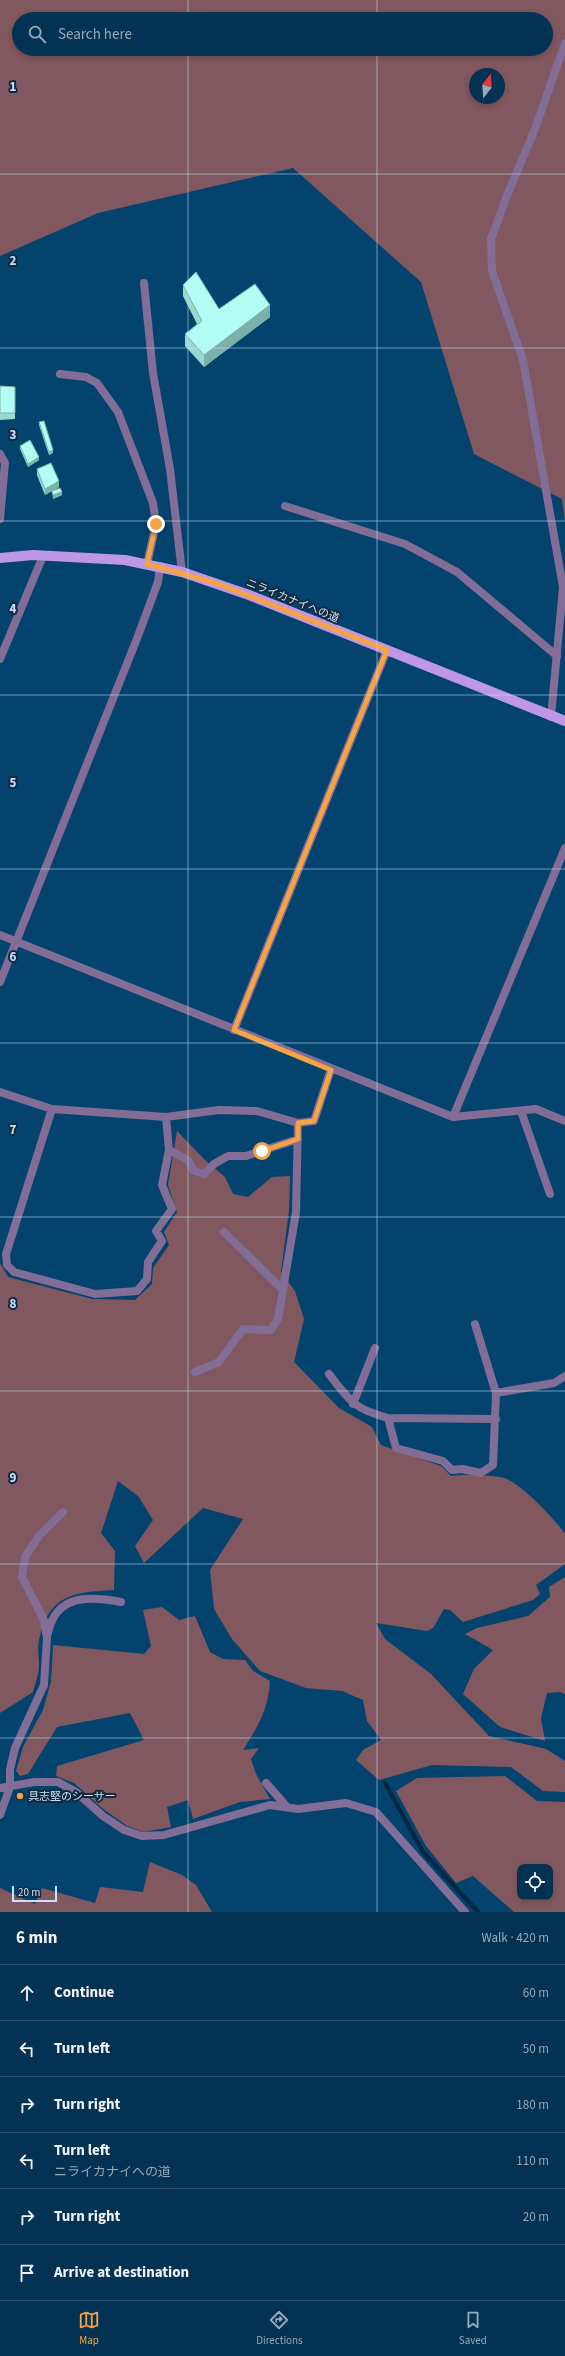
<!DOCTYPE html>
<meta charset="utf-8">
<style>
:root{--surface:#043253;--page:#123e5d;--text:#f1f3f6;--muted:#97aab8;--line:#254d6a;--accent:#f5a345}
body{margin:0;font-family:"Source Sans 3","Noto Sans JP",sans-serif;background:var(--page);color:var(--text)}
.controls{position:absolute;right:12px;bottom:12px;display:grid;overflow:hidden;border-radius:8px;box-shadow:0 2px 6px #0003}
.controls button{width:36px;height:36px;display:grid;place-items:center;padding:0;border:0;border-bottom:1px solid var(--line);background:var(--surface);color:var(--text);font:20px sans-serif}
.compass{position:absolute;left:469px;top:68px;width:36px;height:36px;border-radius:50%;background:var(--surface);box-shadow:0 2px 6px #0003;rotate:17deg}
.scale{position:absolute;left:12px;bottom:10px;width:45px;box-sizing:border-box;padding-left:4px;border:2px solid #c6e2fc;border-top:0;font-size:11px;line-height:14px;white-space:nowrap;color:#c6e2fc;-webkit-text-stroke:3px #12293d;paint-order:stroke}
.stop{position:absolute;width:12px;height:12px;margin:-9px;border:3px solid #f5a345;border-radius:50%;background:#fff}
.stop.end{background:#f5a345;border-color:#fff;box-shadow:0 1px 4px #0008}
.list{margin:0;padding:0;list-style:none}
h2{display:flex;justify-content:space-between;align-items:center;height:52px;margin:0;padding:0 16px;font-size:17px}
h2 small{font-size:13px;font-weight:400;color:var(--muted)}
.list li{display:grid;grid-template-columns:26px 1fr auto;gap:12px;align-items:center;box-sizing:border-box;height:56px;padding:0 16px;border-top:1px solid var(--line)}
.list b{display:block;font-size:15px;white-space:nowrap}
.list p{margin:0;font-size:13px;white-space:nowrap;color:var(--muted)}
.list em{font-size:13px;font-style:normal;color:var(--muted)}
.icon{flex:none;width:22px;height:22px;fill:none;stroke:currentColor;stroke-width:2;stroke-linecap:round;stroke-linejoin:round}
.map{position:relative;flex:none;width:565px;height:1912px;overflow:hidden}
.search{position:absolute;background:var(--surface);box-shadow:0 2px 6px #0003;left:12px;right:12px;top:12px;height:44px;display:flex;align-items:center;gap:10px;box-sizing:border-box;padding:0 14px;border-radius:22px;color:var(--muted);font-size:15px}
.sheet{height:388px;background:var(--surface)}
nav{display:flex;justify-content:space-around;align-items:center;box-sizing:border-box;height:56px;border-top:1px solid var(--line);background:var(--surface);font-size:11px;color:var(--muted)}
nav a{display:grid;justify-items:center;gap:2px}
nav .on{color:var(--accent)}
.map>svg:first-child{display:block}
</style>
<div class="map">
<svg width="565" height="1912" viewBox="0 0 565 1912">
<rect width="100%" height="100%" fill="#05436f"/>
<!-- green -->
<path fill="#825860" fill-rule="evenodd" d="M0 0H565V522L562 499 474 454 421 282 293 168 98 213 0 256ZM19 19H546V49H19ZM475 74H499V98H475Z
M177 1131 204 1159 225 1177 233 1194 248 1197 272 1177 290 1176 289 1211 281 1272 295 1291 304 1319 294 1362 339 1408 372 1427 381 1445 441 1466 451 1476C462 1474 498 1475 507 1479 523 1486 555 1519 565 1534V1564L536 1585 540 1594 533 1600 463 1622 450 1610 444 1609 433 1628 427 1631 376 1623 385 1639 431 1674 489 1736 546 1749 565 1761V1792L543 1791 511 1767 432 1765 379 1780 356 1760 363 1750 381 1740 367 1721 363 1700 342 1691 306 1688 260 1671 232 1639 214 1609 210 1570 243 1519 203 1508 144 1563 135 1546 153 1520 138 1496 118 1481 101 1533 115 1551 114 1590C73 1592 48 1595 39 1640 37 1648 39 1657 39 1665 39 1674 35 1684 33 1692L0 1713V1263L8 1277 92 1299 135 1300 152 1284 153 1268 169 1245 164 1232 177 1212 168 1185Z
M565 1577V1694L560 1692 547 1693 541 1718 545 1741 500 1727 463 1694 474 1669 493 1650 465 1634 477 1628 528 1616 550 1597 549 1587Z
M162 1607 179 1620 195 1616 210 1652 223 1659 245 1660 253 1671 270 1681C268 1711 258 1726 243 1750L259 1748 251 1759 256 1774 270 1799 240 1802 193 1819 188 1800 167 1807 171 1827 144 1832 127 1826 102 1808 74 1783 56 1776 57 1766 144 1740 130 1713 57 1727 28 1774 20 1776 16 1771 23 1747 43 1710 51 1681 53 1645 144 1654 151 1646 143 1610Z
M505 1776 537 1801 565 1802V1912H514L473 1876 456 1883 426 1846 396 1791 417 1778ZM520 1867H550V1897H520Z
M150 1862 182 1875 196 1885 212 1912H0V1888L35 1904 42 1888 95 1903 100 1887 143 1892Z"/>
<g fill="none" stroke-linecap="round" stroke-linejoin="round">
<!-- stream -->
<path stroke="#032845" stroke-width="4.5" d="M385 1783 423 1852 478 1912"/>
<!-- lane -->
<path stroke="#816d95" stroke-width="8" d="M144 283 153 373 170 469 182 572
M60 374 86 377 97 383 118 412 153 503 156 524 147 564
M0 454 5 463 0 519
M285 506 405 544 457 572 557 656
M521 1111 550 1194"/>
<!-- street -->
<path stroke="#816d95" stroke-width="8" d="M0 659 43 556
M551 717 563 587 523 360 492 271 491 239 508 193 535 129 565 43
M0 935 453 1117 536 1109 565 1121
M0 982 138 636 158 582 160 566
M234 1030 387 650
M0 1092 52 1109 166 1117 219 1110 257 1111 298 1123 314 1121 331 1069
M52 1109 6 1254 7 1265 14 1272 95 1294 137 1291 147 1279 148 1262 162 1241 156 1231 172 1209 162 1185 169 1150
M166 1117 169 1150 188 1160 194 1171 204 1174 214 1164 228 1156H246L298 1139
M453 1117 565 848
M224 1232 282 1289
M475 1324 496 1393 554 1383 565 1376
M195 1372 219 1362 243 1329 271 1330 278 1319 296 1212 298 1123
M329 1374C350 1401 354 1409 388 1418
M496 1393 493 1465 481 1473 462 1469 452 1470 443 1461 396 1448 388 1418 496 1419
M353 1404 375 1348
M48 1633C56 1594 89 1596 121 1602
M266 1783 287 1807
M0 1788 34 1782H58L76 1792 103 1816 124 1830 142 1836 164 1835 270 1805 298 1809 346 1803 376 1812 465 1912
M0 1815 10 1787V1769L15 1748 44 1685 47 1638 44 1620 22 1577 25 1557 39 1536 63 1512"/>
<!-- primary -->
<path stroke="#bf97e8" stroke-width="10" d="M0 558 33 555 125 560 182 572 249 595 565 721"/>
</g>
<!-- wall -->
<path fill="#98d9d1" d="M183 285 219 309 270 317 204 367 185 346V334L197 324 183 296Z
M0 386 15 387V419L0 420Z
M39 422 53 453 49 455 39 425Z
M20 446 39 460 28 467 20 449Z
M37 469 59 487 53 491 62 495 53 499 52 491 45 495 37 475Z"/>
<!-- shaded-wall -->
<path fill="#7cb0aa" d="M270 305V317L204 367V355Z
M53 450V453L49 455V452Z
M39 457V460L28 467V464Z
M59 481V487L45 495V489Z
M62 492V495L53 499V495Z"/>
<!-- building -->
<path fill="#b1fcf3" stroke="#7cb0aa" d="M196 272 219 309 255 284 270 305 204 355 185 334 202 321 183 285Z
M0 386 15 387V413H0Z
M44 421 53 450 49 452 39 422Z
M30 440 39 457 28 464 20 446Z
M51 463 59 481 45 489 37 469Z
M60 488 62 492 53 495 52 491Z"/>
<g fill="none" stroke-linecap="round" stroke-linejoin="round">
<!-- route -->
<path stroke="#f5a345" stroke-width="5" d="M156 524 147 564 216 583 387 650 234 1030 331 1070 314 1121 298 1123V1139L262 1151"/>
</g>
<!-- grid -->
<path fill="none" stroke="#c6e2fc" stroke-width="1" stroke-opacity="0.55" d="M188 0V19M377 0V19M188 49V1912M377 49V1912M0 174H565M0 348H565M0 521H565M0 695H565M0 869H565M0 1043H565M0 1217H565M0 1391H565M0 1564H565M0 1738H565"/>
<!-- markers -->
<circle fill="#f5a345" stroke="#12293d" stroke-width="1.5" cx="20" cy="1796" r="4"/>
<g text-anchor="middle" stroke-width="4" stroke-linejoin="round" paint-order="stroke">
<!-- street labels -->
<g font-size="11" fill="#c6e2fc" stroke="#12293d">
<text transform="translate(293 600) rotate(22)" y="4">ニライカナイへの道</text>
</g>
<!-- poi labels -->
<g font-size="11" fill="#c6e2fc" stroke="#12293d" text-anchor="start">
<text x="28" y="1800">具志堅のシーサー</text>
</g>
</g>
<g font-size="13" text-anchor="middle" font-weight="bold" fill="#c6e2fc" stroke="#12293d" stroke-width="4" stroke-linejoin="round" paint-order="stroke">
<text x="13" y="91">1</text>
<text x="13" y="265">2</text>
<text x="13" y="439">3</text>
<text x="13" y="613">4</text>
<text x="13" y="787">5</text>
<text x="13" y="961">6</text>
<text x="13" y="1134">7</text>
<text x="13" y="1308">8</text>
<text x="13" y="1482">9</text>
</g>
</svg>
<div class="controls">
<button><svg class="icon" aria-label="locate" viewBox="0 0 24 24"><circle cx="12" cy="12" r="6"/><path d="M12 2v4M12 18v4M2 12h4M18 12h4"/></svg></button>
</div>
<svg class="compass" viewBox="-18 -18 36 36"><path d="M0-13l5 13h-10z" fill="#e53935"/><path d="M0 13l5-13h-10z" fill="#97aab8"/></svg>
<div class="scale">20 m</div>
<div class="stop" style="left:262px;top:1151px"></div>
<div class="stop end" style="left:156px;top:524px"></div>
<div class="search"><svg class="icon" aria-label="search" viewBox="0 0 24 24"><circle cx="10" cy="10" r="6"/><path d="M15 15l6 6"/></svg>Search here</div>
</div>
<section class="sheet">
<h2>6 min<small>Walk · 420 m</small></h2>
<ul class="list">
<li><svg class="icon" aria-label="ahead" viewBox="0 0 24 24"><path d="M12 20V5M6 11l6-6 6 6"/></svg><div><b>Continue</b></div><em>60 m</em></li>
<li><svg class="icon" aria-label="left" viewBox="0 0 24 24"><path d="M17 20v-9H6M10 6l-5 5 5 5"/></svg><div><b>Turn left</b></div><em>50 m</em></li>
<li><svg class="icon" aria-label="right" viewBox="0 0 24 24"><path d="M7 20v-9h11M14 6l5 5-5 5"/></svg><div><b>Turn right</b></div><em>180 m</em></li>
<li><svg class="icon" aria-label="left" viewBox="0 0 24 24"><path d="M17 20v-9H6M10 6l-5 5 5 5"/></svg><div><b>Turn left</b><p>ニライカナイへの道</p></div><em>110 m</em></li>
<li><svg class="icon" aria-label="right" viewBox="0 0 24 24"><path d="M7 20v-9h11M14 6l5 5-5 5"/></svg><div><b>Turn right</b></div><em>20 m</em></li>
<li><svg class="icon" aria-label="arrive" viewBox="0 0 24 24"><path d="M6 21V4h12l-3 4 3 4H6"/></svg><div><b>Arrive at destination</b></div></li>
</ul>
</section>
<nav>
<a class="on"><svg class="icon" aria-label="map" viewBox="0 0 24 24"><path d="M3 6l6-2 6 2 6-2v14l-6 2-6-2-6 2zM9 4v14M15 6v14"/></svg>Map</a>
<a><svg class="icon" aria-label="directions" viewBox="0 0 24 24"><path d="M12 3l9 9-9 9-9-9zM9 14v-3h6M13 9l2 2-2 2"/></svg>Directions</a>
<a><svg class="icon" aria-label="saved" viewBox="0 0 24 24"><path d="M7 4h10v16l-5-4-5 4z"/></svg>Saved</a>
</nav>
